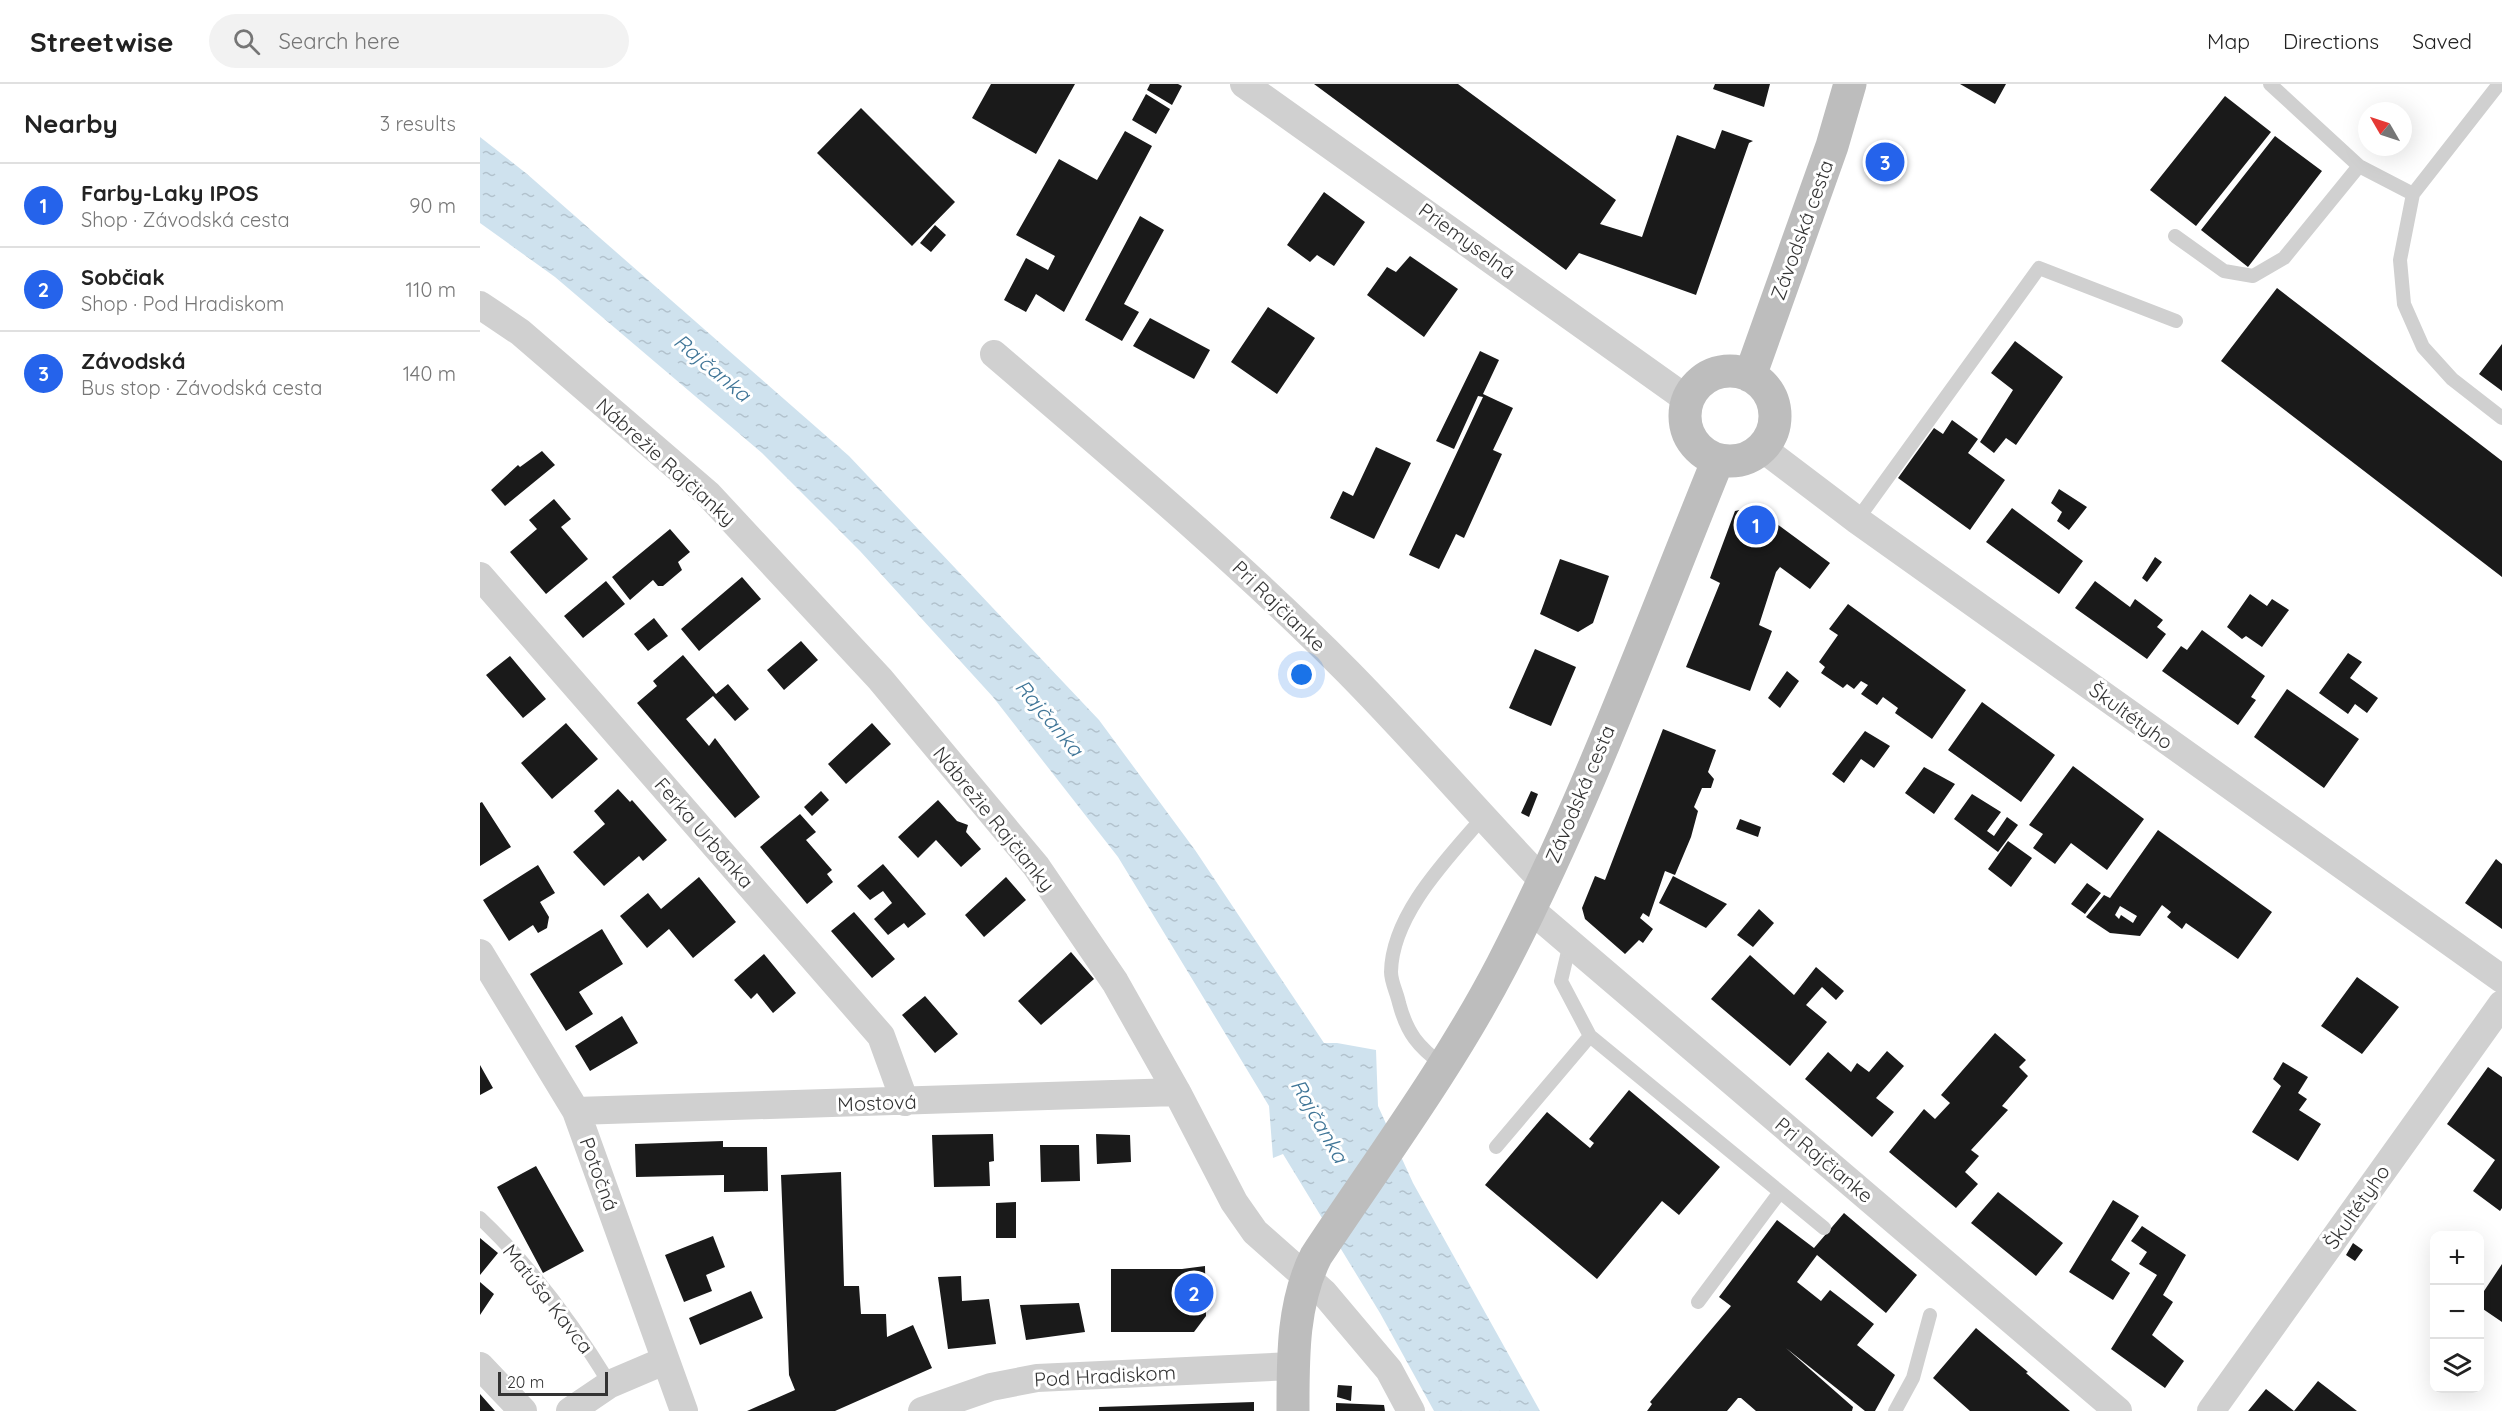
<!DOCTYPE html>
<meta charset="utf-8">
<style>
:root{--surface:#fff;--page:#f2f2f2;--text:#222;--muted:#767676;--line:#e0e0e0;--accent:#2563eb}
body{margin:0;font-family:Quicksand,sans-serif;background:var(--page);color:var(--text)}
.controls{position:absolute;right:18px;bottom:18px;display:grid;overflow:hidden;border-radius:12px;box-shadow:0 6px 24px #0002}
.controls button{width:54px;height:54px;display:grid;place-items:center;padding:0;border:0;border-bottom:2px solid var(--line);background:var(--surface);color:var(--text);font:30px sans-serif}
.compass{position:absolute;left:1878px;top:18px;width:54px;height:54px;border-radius:50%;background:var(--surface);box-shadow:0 6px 24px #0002;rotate:309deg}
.scale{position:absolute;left:18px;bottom:15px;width:110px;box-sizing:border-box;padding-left:6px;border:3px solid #333;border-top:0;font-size:16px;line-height:21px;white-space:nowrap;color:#333;-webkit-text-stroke:4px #fff;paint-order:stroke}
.you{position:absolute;left:822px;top:591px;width:21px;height:21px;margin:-15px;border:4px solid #fff;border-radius:50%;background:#1a73e8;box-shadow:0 0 0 9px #1a73e833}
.badge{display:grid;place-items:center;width:39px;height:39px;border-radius:50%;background:var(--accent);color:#fff;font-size:20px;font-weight:700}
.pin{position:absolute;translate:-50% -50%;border:3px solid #fff;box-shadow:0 2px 6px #0006}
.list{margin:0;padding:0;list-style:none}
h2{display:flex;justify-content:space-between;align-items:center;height:78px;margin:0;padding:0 24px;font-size:26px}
h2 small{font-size:20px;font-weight:400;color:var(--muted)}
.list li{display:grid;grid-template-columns:39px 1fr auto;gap:18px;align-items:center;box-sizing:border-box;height:84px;padding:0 24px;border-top:2px solid var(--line)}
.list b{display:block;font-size:22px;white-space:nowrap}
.list p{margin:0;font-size:20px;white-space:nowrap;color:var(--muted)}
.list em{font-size:20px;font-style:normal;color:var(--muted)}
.icon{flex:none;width:33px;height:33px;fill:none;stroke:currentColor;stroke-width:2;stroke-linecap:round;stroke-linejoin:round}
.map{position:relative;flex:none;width:2022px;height:1327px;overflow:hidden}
header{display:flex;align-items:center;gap:36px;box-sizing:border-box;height:84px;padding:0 30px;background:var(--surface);border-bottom:2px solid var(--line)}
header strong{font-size:28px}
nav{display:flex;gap:33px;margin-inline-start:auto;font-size:21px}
.search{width:420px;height:54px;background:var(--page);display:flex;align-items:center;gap:15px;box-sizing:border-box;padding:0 21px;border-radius:33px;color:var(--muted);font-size:22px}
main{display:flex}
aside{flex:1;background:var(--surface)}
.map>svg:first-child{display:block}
</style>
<header>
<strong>Streetwise</strong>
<div class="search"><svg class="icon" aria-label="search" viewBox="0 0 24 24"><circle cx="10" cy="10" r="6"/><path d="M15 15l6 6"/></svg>Search here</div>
<nav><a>Map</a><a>Directions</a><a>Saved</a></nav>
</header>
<main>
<aside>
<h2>Nearby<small>3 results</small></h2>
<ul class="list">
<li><span class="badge">1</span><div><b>Farby-Laky IPOS</b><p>Shop · Závodská cesta</p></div><em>90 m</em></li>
<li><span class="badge">2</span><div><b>Sobčiak</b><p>Shop · Pod Hradiskom</p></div><em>110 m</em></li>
<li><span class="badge">3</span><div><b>Závodská</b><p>Bus stop · Závodská cesta</p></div><em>140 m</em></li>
</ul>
</aside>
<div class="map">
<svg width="2022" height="1327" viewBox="0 0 2022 1327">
<defs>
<pattern id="water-ripples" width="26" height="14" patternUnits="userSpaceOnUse" patternTransform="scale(1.5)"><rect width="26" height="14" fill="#cfe2ee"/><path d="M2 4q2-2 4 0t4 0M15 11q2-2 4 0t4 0" fill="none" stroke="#b2c2cd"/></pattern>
</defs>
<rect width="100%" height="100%" fill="#fff"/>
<!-- water -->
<path fill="url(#water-ripples)" d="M0 53 47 90 369 372 619 636 715 766 844 959H857L896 966 898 1022 933 1099 1060 1327H954L900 1229 803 1070 793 1074 789 1022 734 931 638 773 513 613 380 467 282 369 75 193 0 139Z"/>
<!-- building -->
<path fill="#1a1a1a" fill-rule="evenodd" d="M511 0H595L556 70 492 34Z
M670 0H698L702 2 692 21 667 6Z
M834 0H978L1136 116 1120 140 1162 153 1197 51 1235 65 1242 46 1273 57 1269 59 1216 211 1099 169 1086 186Z
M1235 0H1290L1284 23 1233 5Z
M1480 0H1526L1515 20Z
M666 10 690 25 676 50 652 36Z
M1745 12 1791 48 1716 142 1670 106Z
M381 24 475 118 432 162 337 69Z
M645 47 672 62 584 228 556 210 546 228 524 216 546 174 568 186 575 172 536 151 579 75 617 96Z
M1795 52 1842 87 1768 183 1721 146Z
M1405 64 1413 66 1404 94 1396 91Z
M844 108 885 138 854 182 837 171 830 178 807 161Z
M660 132 684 146 644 220 659 228 642 257 605 236Z
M455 141 466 151 451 168 440 159Z
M930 172 978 205 944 253 887 211 907 183 916 188Z
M1797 204 2022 377V493L1741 277Z
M788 223 835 254 797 310 751 278Z
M670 234 730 266 714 295 653 262Z
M1535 257 1583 293 1536 361 1526 354 1514 369 1500 358 1533 306 1511 289Z
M2022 260V307L1999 290Z
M1000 267 1019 276 1003 310 1033 324 1013 366 1022 370 984 454 976 450 959 485 929 471 1003 313 998 312 974 365 956 357Z
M1472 336 1498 355 1488 369 1525 396 1490 446 1418 394 1454 344 1463 350Z
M896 363 931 379 894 455 850 434 863 407 873 412Z
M62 367 75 381 25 422 11 406 38 381 40 383Z
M1579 405 1607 423 1589 446 1577 437 1582 428 1571 419Z
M74 415 91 435 81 443 108 475 66 510 30 468 57 445 49 436Z
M1274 423 1350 479 1330 505 1300 483 1296 488 1279 541 1292 547 1270 607 1206 583 1240 499 1230 494 1255 427Z
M1532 424 1603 477 1579 510 1506 458Z
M190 445 210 468 198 478 202 486 183 502H178L173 496 150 516 132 493Z
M1675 473 1682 478 1667 498 1662 494Z
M1080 475 1129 492 1113 539 1098 548 1060 530Z
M262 493 281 515 219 567 201 545Z
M126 497 145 520 103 554 84 532Z
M1615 497 1650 523 1655 515 1683 536 1677 543 1686 550 1667 575 1595 524Z
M1770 510 1787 522 1792 515 1809 526 1782 563 1766 552 1762 555 1747 543Z
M1368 520 1486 606 1452 655 1415 629 1418 624 1403 613 1397 621 1381 610 1388 601 1381 597 1374 605 1367 600 1363 604 1341 589 1345 583 1339 578 1358 551 1349 545Z
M174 534 188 552 168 567 154 550Z
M1722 546 1785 592 1771 613 1776 616 1758 641 1682 587 1701 562 1707 566Z
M321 557 338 576 304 606 287 586Z
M1055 565 1096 583 1071 642 1029 624Z
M1868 569 1882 578 1870 594 1898 614 1887 629 1875 620 1868 630 1839 609Z
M203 571 236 610 248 600 269 625 255 637 233 612 206 635 229 662 235 654 280 713 255 734 157 619 177 602 173 597Z
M30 572 66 615 43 634 6 591Z
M1307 587 1319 597 1300 624 1288 614Z
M1807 605 1879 655 1844 704 1774 653Z
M1502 618 1575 671 1541 718 1468 666Z
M86 639 118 675 72 715 41 679Z
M392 639 411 660 366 700 348 680Z
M1183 645 1236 666 1228 688 1234 695 1231 704H1222L1214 723 1218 727 1211 753 1195 791 1185 787 1169 833 1163 829 1160 834 1173 845 1163 859 1159 856 1145 870 1105 835 1102 824 1115 792 1125 796Z
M1385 647 1410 662 1394 684 1381 675 1364 699 1352 690Z
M1593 682 1664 735 1627 786 1591 759 1575 780 1553 764 1563 750 1549 741Z
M1444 683 1475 700 1454 730 1425 709Z
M138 705 150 718 152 716 187 756 163 777 159 772 124 802 93 768 125 740 114 727Z
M341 707 349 716 332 732 324 723Z
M1051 707 1058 710 1049 733 1041 729Z
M1492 710 1521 728 1507 747 1514 752 1527 733 1538 741 1518 768 1474 735Z
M458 716 477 737 488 741 486 748 501 765 481 783 456 756 438 774 418 753Z
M2 718 31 763 0 782V719Z
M320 730 336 748 326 756 352 786 347 790 353 798 327 820 280 763Z
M1260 735 1281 743 1278 753 1256 745Z
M1678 746 1792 828 1758 875 1706 839 1702 845 1687 833 1691 828 1682 821 1660 852 1630 849 1606 833 1624 811 1630 814ZM1640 822 1657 832 1653 839 1641 831 1639 835 1635 831Z
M1528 757 1552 774 1531 803 1508 785Z
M2016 775 2022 780V845L1985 819Z
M403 780 446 830 428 844 424 839 408 851 394 835 412 819 403 807 390 816 377 802Z
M58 781 75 809 60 818 69 833 67 844 58 849 53 841 29 857 3 816Z
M1193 792 1247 820 1226 844 1179 819Z
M219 793 256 838 213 874 189 845 167 864 140 832 168 809 181 825Z
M526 793 546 816 504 853 485 831Z
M1607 799 1621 809 1605 830 1591 820Z
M1279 825 1294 839 1273 863 1257 851Z
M374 828 415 875 392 894 351 847Z
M122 845 143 880 99 908 113 930 86 947 50 890Z
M591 868 614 895 561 941 538 917Z
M284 870 316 909 293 929 277 909 271 915 254 896Z
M1270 871 1314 911 1336 883 1364 907 1356 916 1342 903 1326 921 1347 938 1310 982 1231 915Z
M1877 893 1919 923 1882 970 1841 942Z
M445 912 478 950 455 969 422 931Z
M142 932 158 959 110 987 95 962Z
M1515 949 1546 976 1539 983 1548 992 1522 1022 1528 1026 1491 1066 1499 1072 1485 1088 1498 1100 1476 1124 1409 1068 1444 1025 1455 1035 1470 1019 1461 1011Z
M1407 967 1424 982 1396 1014 1414 1028 1392 1053 1325 995 1348 968 1371 988 1377 979 1389 988Z
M1803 978 1828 993 1818 1009 1827 1015 1819 1026 1841 1040 1818 1077 1772 1048 1801 1002 1793 995Z
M0 981 13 1004 0 1011Z
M2008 983 2022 993V1124L2020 1127 1993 1107 2015 1076 1967 1040Z
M1149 1006 1240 1083 1199 1131 1182 1117 1117 1195 1005 1101 1067 1028 1110 1064 1114 1059 1109 1055Z
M513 1050 514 1077 509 1078 510 1102 454 1103 452 1051Z
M616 1050 650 1051 651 1078 617 1080Z
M243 1057V1063H287L288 1107 244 1108V1091L156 1093 155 1060Z
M560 1061H599L600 1097 561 1098Z
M56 1082 104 1167 63 1189 17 1103Z
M361 1088 364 1202H379L381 1230H406L407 1253 433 1241 452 1284 355 1327H267L315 1306 309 1291 301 1091Z
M1518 1108 1583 1159 1556 1192 1491 1139Z
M1633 1116 1659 1132 1631 1176 1650 1189 1633 1216 1589 1188Z
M536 1118V1154H516V1119Z
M1364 1129 1437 1191 1406 1229 1337 1171 1317 1198 1341 1217 1350 1206 1394 1240 1377 1261 1415 1291 1395 1327H1385L1306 1264 1373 1323 1372 1327H1276L1261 1314H1258L1247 1327H1167L1172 1320 1170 1318 1251 1222 1239 1213 1297 1136 1334 1164Z
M1662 1142 1706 1171 1683 1211 1693 1218 1672 1251 1704 1277 1685 1304 1631 1265 1677 1191 1659 1180 1667 1168 1651 1157Z
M233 1152 245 1183 226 1191 232 1207 204 1218 185 1171Z
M0 1154 18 1169 0 1191Z
M1873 1159 1883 1166 1875 1177 1866 1171Z
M2022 1180V1238L2000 1223V1213Z
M725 1182 726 1232 714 1248H631V1185H702Z
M481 1192 482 1217 509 1215 516 1260 468 1265 458 1193Z
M0 1198 14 1210 0 1231Z
M271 1207 283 1234 220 1261 209 1234Z
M599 1219 605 1248 546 1256 540 1221Z
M1496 1244 1548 1288 1546 1289 1590 1327H1490L1453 1294Z
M1838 1297 1877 1327H1814Z
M858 1301 872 1302 871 1317 857 1313Z
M1786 1305 1814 1327H1768Z
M0 1310 15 1327H0Z
M774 1318V1327H619V1323Z
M856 1319 904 1321 905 1327H856Z"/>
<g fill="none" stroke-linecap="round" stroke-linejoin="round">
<!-- lane -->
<path stroke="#d0d0d0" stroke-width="14" d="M1790 0 1879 82 1933 110
M2019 0 1933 110 1920 176 1924 220 1943 263 1972 295 2022 334
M1695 152 1744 187 1773 192 1804 174 1879 82
M1377 436 1559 184 1696 237
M1090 859 1081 897 1110 952 1344 1144
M963 981C938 963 927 949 919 919 917 909 911 898 911 888 912 830 968 774 1004 732
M1016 1063 1110 952
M0 1134C50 1181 94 1241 130 1300
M1218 1218 1300 1108
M1415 1327 1433 1294 1450 1231"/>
<!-- street -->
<path stroke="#d0d0d0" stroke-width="28" d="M764 0 1208 316
M0 221 40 248 228 410 400 595 556 782 635 898 697 1008 754 1118 775 1148 844 1209 909 1286 931 1327
M514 270C634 373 756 475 868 588 935 656 997 728 1063 797
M1282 364 1377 436 2022 895
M0 492 401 952 425 1018
M1050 825 1638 1327
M0 869 96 1027 204 1327
M96 1027 697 1008
M0 1282 43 1327
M90 1327 130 1300 184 1277
M442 1327 511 1303 557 1294 813 1282
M1731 1327 2022 920"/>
<!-- secondary -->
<path stroke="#bdbdbd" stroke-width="33" d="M1205 332a45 45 0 1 1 90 0a45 45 0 1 1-90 0Z
M1270 292 1352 62 1370 0
M813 1327C813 1275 812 1220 836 1172 899 1077 969 983 1022 881 1106 719 1169 545 1238 376"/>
</g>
<g text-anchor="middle" stroke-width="6" stroke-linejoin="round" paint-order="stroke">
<!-- street labels -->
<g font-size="20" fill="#333" stroke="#fff">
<text transform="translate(1322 146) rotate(-70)" y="7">Závodská cesta</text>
<text transform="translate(987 157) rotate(36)" y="7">Priemyselná</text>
<text transform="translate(186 378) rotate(42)" y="7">Nábrežie Rajčianky</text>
<text transform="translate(799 522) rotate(44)" y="7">Pri Rajčianke</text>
<text transform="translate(1651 632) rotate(36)" y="7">Škultétyho</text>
<text transform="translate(1100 710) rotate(-67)" y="7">Závodská cesta</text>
<text transform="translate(514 735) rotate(51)" y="7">Nábrežie Rajčianky</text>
<text transform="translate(224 749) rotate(49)" y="7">Ferka Urbánka</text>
<text transform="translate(397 1019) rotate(-2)" y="7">Mostová</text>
<text transform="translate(1344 1076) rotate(40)" y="7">Pri Rajčianke</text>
<text transform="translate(119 1090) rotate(70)" y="7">Potočná</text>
<text transform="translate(1877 1123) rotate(-55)" y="7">Škultétyho</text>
<text transform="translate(68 1215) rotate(52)" y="7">Matúša Kavca</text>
<text transform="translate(625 1292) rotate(-3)" y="7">Pod Hradiskom</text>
</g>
<!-- water labels -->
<g font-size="21" font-style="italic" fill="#3f7597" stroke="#fff">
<text transform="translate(232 284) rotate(40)" y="7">Rajčanka</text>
<text transform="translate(569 634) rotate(50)" y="7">Rajčanka</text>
<text transform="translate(839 1037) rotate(60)" y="7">Rajčanka</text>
</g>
</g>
</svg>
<div class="controls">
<button>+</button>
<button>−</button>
<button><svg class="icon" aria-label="layers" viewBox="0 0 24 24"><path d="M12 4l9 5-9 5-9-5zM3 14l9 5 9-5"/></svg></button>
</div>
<svg class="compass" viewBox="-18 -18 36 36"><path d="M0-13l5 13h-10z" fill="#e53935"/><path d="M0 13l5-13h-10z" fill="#767676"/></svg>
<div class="scale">20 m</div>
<div class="you"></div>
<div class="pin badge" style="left:1276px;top:441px">1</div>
<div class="pin badge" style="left:714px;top:1209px">2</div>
<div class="pin badge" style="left:1405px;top:78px">3</div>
</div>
</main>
